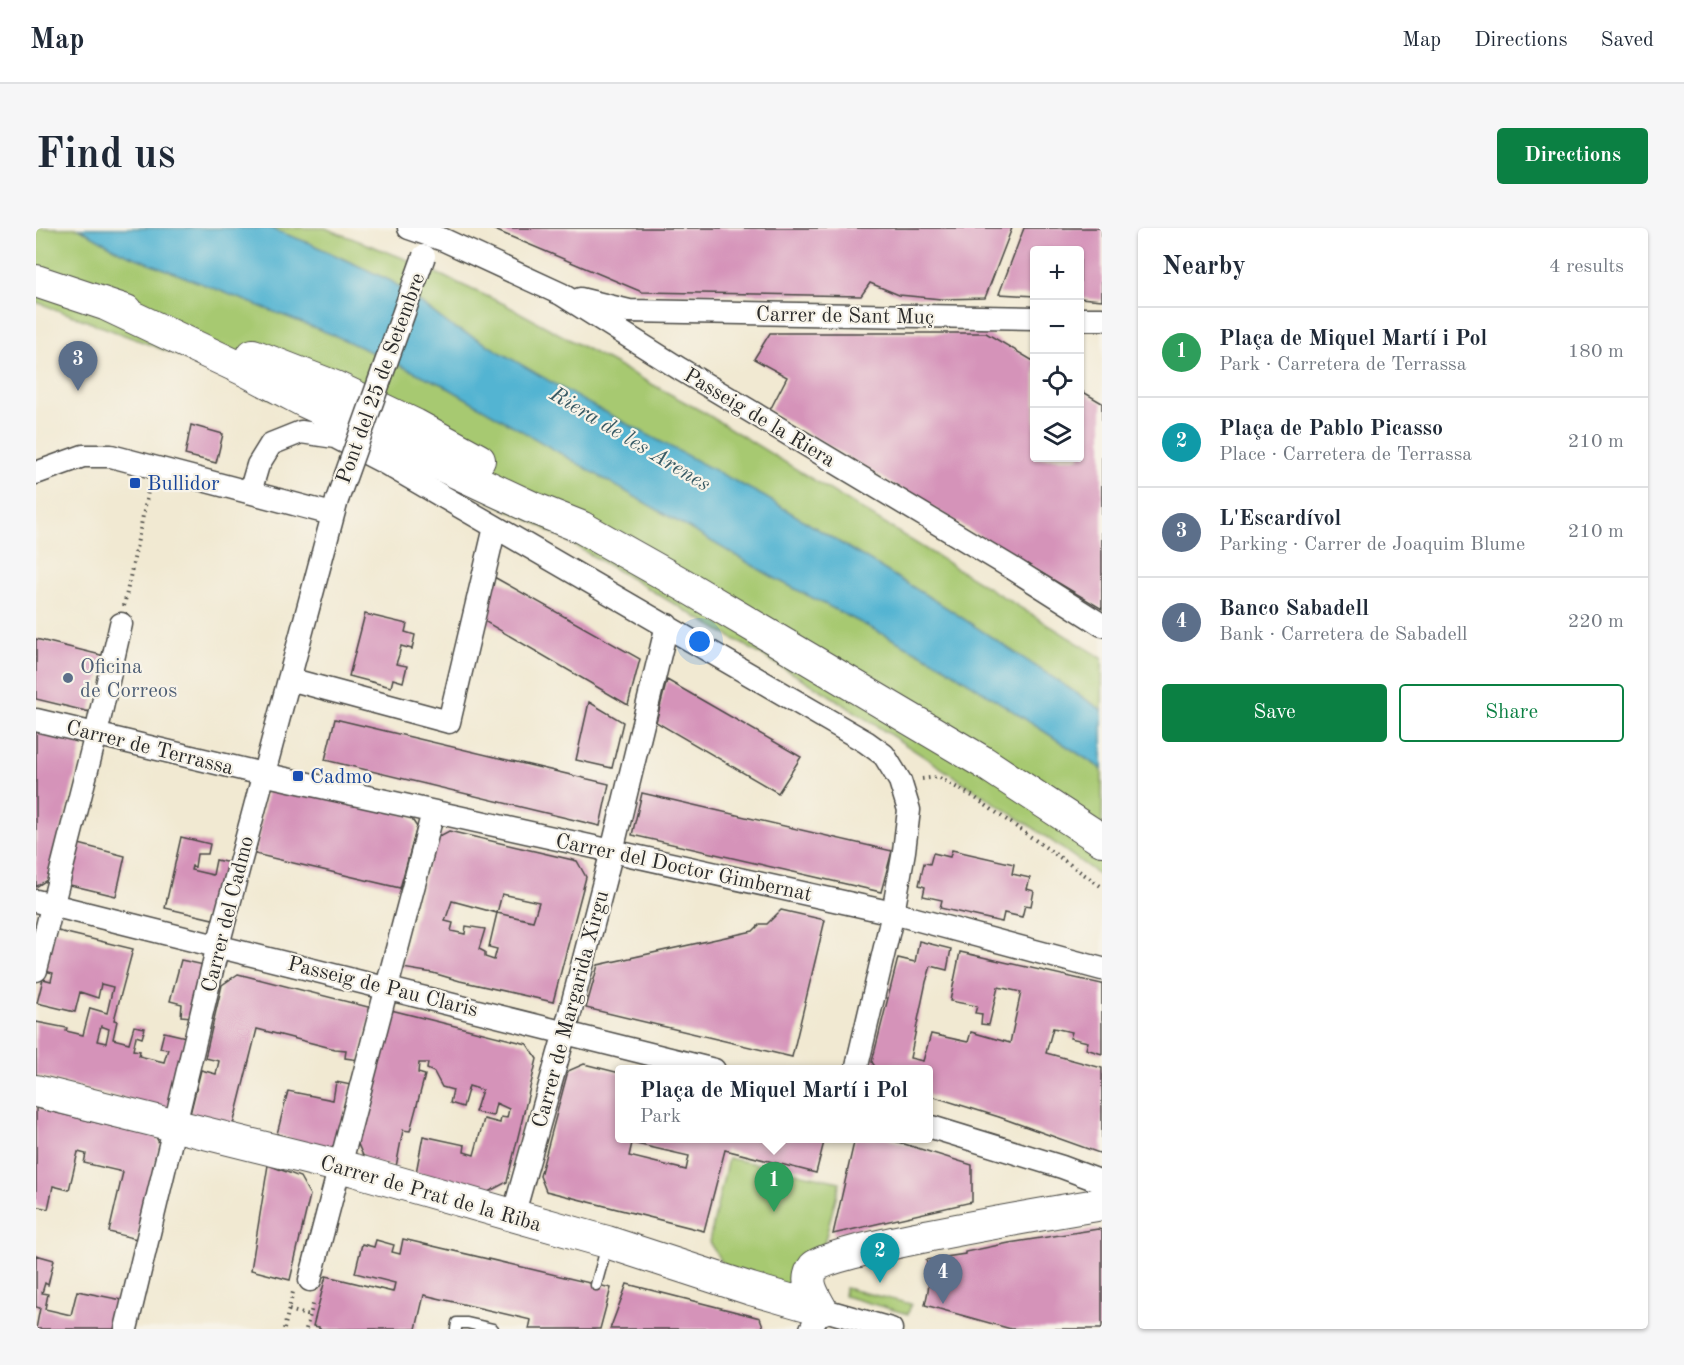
<!DOCTYPE html>
<meta charset="utf-8">
<style>
:root{--surface:#fff;--page:#f6f6f7;--text:#1f2937;--muted:#747a83;--line:#e0e1e3;--accent:#0b8043}
body{margin:0;font-family:"Old Standard TT",serif;background:var(--page);color:var(--text)}
.controls{position:absolute;right:18px;top:18px;display:grid;overflow:hidden;border-radius:6px;box-shadow:0 2px 4px #0004}
.controls button{width:54px;height:54px;display:grid;place-items:center;padding:0;border:0;border-bottom:2px solid var(--line);background:var(--surface);color:var(--text);font:30px sans-serif}
.you{position:absolute;left:664px;top:414px;width:21px;height:21px;margin:-15px;border:4px solid #fff;border-radius:50%;background:#1a73e8;box-shadow:0 0 0 9px #1a73e833}
.badge{display:grid;place-items:center;width:39px;height:39px;border-radius:50%;background:var(--accent);color:#fff;font-size:20px;font-weight:700}
.pin{position:absolute;translate:-50% -50px;filter:drop-shadow(0 2px 3px #0008)}
.pin::after{content:'';position:absolute;top:32px;width:21px;height:18px;background:inherit;clip-path:polygon(0 0,100% 0,50% 100%)}
.popup{position:absolute;left:579px;top:837px;width:318px;height:78px;box-sizing:border-box;display:grid;place-content:center;border-radius:6px;background:var(--surface);filter:drop-shadow(0 2px 4px #0005);font-size:20px;white-space:nowrap;color:var(--muted)}
.popup b{font-size:22px;color:var(--text)}
.popup::after{content:'';position:absolute;left:50%;top:100%;margin-left:-12px;border:12px solid transparent;border-top-color:var(--surface)}
.list{margin:0;padding:0;list-style:none}
h2{display:flex;justify-content:space-between;align-items:center;height:78px;margin:0;padding:0 24px;font-size:26px}
h2 small{font-size:20px;font-weight:400;color:var(--muted)}
.list li{display:grid;grid-template-columns:39px 1fr auto;gap:18px;align-items:center;box-sizing:border-box;height:90px;padding:0 24px;border-top:2px solid var(--line)}
.list b{display:block;font-size:22px;white-space:nowrap}
.list p{margin:0;font-size:20px;white-space:nowrap;color:var(--muted)}
.list em{font-size:20px;font-style:normal;color:var(--muted)}
.actions{display:flex;gap:12px;padding:18px 24px}
.actions a{flex:1;padding:14px 0;border:2px solid var(--accent);border-radius:6px;text-align:center;font-size:21px;color:var(--accent)}
.actions .main{background:var(--accent);color:#fff}
.icon{flex:none;width:33px;height:33px;fill:none;stroke:currentColor;stroke-width:2;stroke-linecap:round;stroke-linejoin:round}
.map{position:relative;flex:none;width:1066px;height:1101px;overflow:hidden;border-radius:6px}
header{display:flex;align-items:center;gap:36px;box-sizing:border-box;height:84px;padding:0 30px;background:var(--surface);border-bottom:2px solid var(--line)}
header strong{font-size:28px}
nav{display:flex;gap:33px;margin-inline-start:auto;font-size:21px}
.intro{display:flex;align-items:center;justify-content:space-between;box-sizing:border-box;height:144px;padding:0 36px}
h1{margin:0;font-size:42px}
.button{padding:15px 27px;border-radius:6px;background:var(--accent);color:#fff;font-size:21px;font-weight:700}
main{display:flex;gap:36px;padding:0 36px}
aside{flex:1;background:var(--surface);border-radius:6px;box-shadow:0 2px 4px #0004}
.map>svg:first-child{display:block}
</style>
<header>
<strong>Map</strong>
<nav><a>Map</a><a>Directions</a><a>Saved</a></nav>
</header>
<div class="intro"><h1>Find us</h1><a class="button">Directions</a></div>
<main>
<div class="map">
<svg width="1066" height="1101" viewBox="0 0 1066 1101">
<rect width="100%" height="100%" fill="#f7f3e8"/>
<filter id="ink" filterUnits="userSpaceOnUse"><feTurbulence type="fractalNoise" baseFrequency=".0167" numOctaves="2"/><feDisplacementMap in="SourceGraphic" scale="12" xChannelSelector="R" yChannelSelector="G"/><feConvolveMatrix kernelMatrix="1 2 1 2 8 2 1 2 1" color-interpolation-filters="sRGB"/></filter>
<filter id="wash" filterUnits="userSpaceOnUse"><feTurbulence type="fractalNoise" baseFrequency=".008" numOctaves="4" result="noise"/><feDisplacementMap in="SourceGraphic" scale="24" xChannelSelector="R" yChannelSelector="G"/><feGaussianBlur stdDeviation="1.35" result="paint"/><feColorMatrix in="noise" values="0 0 0 0 0 0 0 0 0 0 0 0 0 0 0 0 0 1.4 0 .05"/><feComposite in="paint" operator="in"/></filter>
<g filter="url(#wash)">
<rect width="100%" height="100%" fill="#f1e9d2"/>
<!-- green -->
<path fill="#a7c971" stroke="#697a4e" stroke-width="1.5" d="M0 0H43L85 24 300 108 407 157 740 351 903 435 1066 541V649L996 599 790 465 502 296 144 128 0 74Z
M233 0H289L367 30 468 76 669 185 1066 430V482L911 380 729 269 546 173 438 109 418 100 355 53 273 15Z
M692 930 804 954 785 1027 748 1060 693 1045 673 1014Z
M809 1060 875 1076 872 1086 808 1068Z"/>
<!-- water -->
<path fill="#53b4d2" stroke="#3f707e" stroke-width="1.5" d="M43 0H233L273 15 355 53 418 100 438 109 546 172 729 269 911 380 1066 482V541L903 435 740 351 407 157 300 108 85 24Z"/>
<g id="blocks">
<!-- building -->
<path fill="#d593b9" fill-rule="evenodd" d="M454 0H976L949 70 905 71 863 67 834 55 825 68 606 64Z
M988 0H1066V72L1044 70V22H999V68L963 66Z
M734 105H950L999 134V230H1044V162L1066 175V381L734 182 751 149 718 131Z
M155 197 187 206 180 235 149 227Z
M458 349 604 431 592 477 448 393Z
M329 386 371 396 369 404 379 407 376 421 365 418 363 427 360 436 371 438 367 454 357 451 355 459 313 448Z
M0 411 69 428 54 484 0 471Z
M631 452 765 529 742 565 620 494Z
M553 474 587 494 576 540 540 532Z
M299 491 573 556 564 598 289 532Z
M0 498 48 510 14 650 0 659Z
M243 556 373 587 381 599 364 660 219 626 231 564Z
M606 565 856 623 845 664 596 607Z
M413 603 541 633 550 649 517 774 424 753 397 745 366 740 398 611ZM466 666 503 674 497 693 461 685 453 719 461 721 458 732 449 729V724L443 721 449 701 430 698 429 706 415 703 417 695 409 693 416 673 461 685Z
M145 609 174 616 172 626H161L159 639 156 638 155 642 177 647 180 632 194 635 181 692 129 680Z
M39 615 89 628 80 668 30 656Z
M916 622 978 636 976 646 994 650 991 661 998 663 995 678 989 677 986 689 968 685 966 694 904 680 906 672 887 668 889 659 883 657 888 635 894 636 897 625 914 629Z
M745 682 789 692 756 829 550 780 562 737 717 703 724 696H731Z
M18 702 97 721 78 792 81 793 77 811 93 815 98 798 109 800 106 810 100 808 97 822 104 823 103 828 128 834 132 821 124 820 128 804 150 809 134 882 0 847V794L31 800 30 803 47 807 54 780 71 785 77 759 65 756 62 770 44 764 39 784 1 775 7 751 15 753 17 745 9 743ZM65 798 73 801 70 815 61 813Z
M883 713 915 721 911 742 895 738 890 754 874 830 887 833 895 806 932 814 935 804 974 815 985 764 962 759 953 797 945 796 946 786 939 785 941 778 914 773 924 724 1066 756V826L1050 821 1052 814 1034 810 1036 804 1017 800 1010 825 1066 840V926L963 889 892 867V842H841L836 834 862 730 879 734Z
M145 732 168 737 156 789 145 788 146 776 134 773Z
M202 746 336 780 323 832 309 830 310 822 299 821 221 801 197 897 154 886 165 842 180 846 183 833 169 830 186 757Z
M355 782 491 816 501 831 471 954 452 964 380 945 387 908 429 917 428 924 438 927 448 891 464 895 465 889 471 890 473 881 460 875 457 888 439 884 446 862 433 858 427 879 414 875 417 862 406 859 398 844 391 841 392 835H383L382 845 389 847 374 903 367 902 360 939 329 932 321 914Z
M548 836 584 845V910H789L780 945 689 922 668 1003 510 963 504 948 532 843ZM596 915 653 928 650 942 593 928Z
M300 854 315 857 300 918 289 923 241 906 252 863 297 872Z
M0 880 120 909 124 917 101 1011 73 1004 87 944 48 935 50 926 42 924 33 962 17 958 12 981 0 978Z
M819 910H849L936 937V974L797 1006Z
M232 937 264 949 274 967 254 1052 215 1042Z
M1062 1001 1066 1002V1101H975L889 1077 892 1063 894 1045 890 1032 929 1026V1024L973 1015Z
M367 1011 575 1060 564 1101H493L495 1092 388 1067 380 1101H283V1099L277 1098 290 1048 357 1064 359 1055 319 1045 326 1016 338 1019 340 1012 358 1017 356 1024 364 1026Z
M0 1027 18 1032 12 1057 9 1055 6 1065 12 1066 9 1081 35 1087 41 1063 86 1072 79 1101H0L4 1080 0 1079Z
M591 1056 724 1090 728 1101H574Z"/>
</g>
</g>
<g filter="url(#ink)">
<use href="#blocks" fill-opacity="0" stroke="#494844" stroke-width="1.5"/>
<g fill="none" stroke-linecap="round" stroke-linejoin="round">
<!-- lane casing -->
<g stroke="#494844" stroke-width="13">
<path id="lane" d="M560 1057 571 1017
M420 1101 421 1095H431L457 1101"/>
</g>
<!-- street casing -->
<g stroke="#494844" stroke-width="25">
<path id="street" d="M373 0 408 12 525 66 644 141 976 340 1066 397
M544 71 593 83 999 90
M1044 91H1066
M0 245 47 228H75L296 286
M214 264 222 237 235 216 265 204 299 209 349 235 830 514 848 527 864 553 873 582 868 623 857 685 820 842
M253 451 413 494 459 299
M0 492 227 546 857 685 1066 741
M0 673 678 842
M0 742 60 506 85 396
M892 898 1026 939 1066 954
M477 988 529 804 576 623 631 397
M274 1052 397 584
M90 1101 182 717 301 272
M775 1101 785 1081 855 1101"/>
</g>
<!-- secondary casing -->
<g stroke="#494844" stroke-width="34">
<path id="secondary" d="M0 53 90 83
M71 77 213 144 268 173 495 279 545 299 648 357 947 534 1066 612
M217 127 299 159 379 197 443 232
M0 863 318 942 571 1014 715 1061 785 1081
M785 1081C778 1068 767 1053 778 1039 794 1021 1027 983 1066 976"/>
</g>
<!-- path -->
<path stroke="#494844" stroke-width="4" stroke-dasharray="1.5 4.5" stroke-linecap="butt" d="M88 378 113 259
M886 551 902 549 938 569 1066 659
M253 1082 274 1088
M248 1101 257 1064
M270 1101 278 1073"/>
<!-- lane -->
<use href="#lane" stroke="#fff" stroke-width="10"/>
<!-- street -->
<use href="#street" stroke="#fff" stroke-width="22"/>
<!-- secondary -->
<use href="#secondary" stroke="#fff" stroke-width="32"/>
<!-- street-bridge casing -->
<g stroke="#494844" stroke-width="25" stroke-linecap="butt">
<path id="street-bridge" d="M301 272 388 28"/>
</g>
<!-- street-bridge -->
<use href="#street-bridge" stroke="#fff" stroke-width="22"/>
</g>
</g>
<!-- markers -->
<g fill="#1a4fb4" stroke="#f7f3e8" stroke-width="2">
<rect x="93" y="249" width="12" height="12" rx="3"/>
<rect x="256" y="542" width="12" height="12" rx="3"/>
</g>
<circle fill="#5c6f8a" stroke="#f7f3e8" stroke-width="2" cx="32" cy="450" r="6"/>
<g text-anchor="middle" stroke-width="4.5" stroke-linejoin="round" paint-order="stroke">
<!-- street labels -->
<g font-size="21" fill="#2b2b2b" stroke="#f7f3e8">
<text transform="translate(809 87) rotate(1)" y="7">Carrer de Sant Muç</text>
<text transform="translate(344 150) rotate(-70)" y="7">Pont del 25 de Setembre</text>
<text transform="translate(724 189) rotate(31)" y="7">Passeig de la Riera</text>
<text transform="translate(114 519) rotate(14)" y="7">Carrer de Terrassa</text>
<text transform="translate(648 639) rotate(12)" y="7">Carrer del Doctor Gimbernat</text>
<text transform="translate(191 686) rotate(-76)" y="7">Carrer del Cadmo</text>
<text transform="translate(347 758) rotate(14)" y="7">Passeig de Pau Claris</text>
<text transform="translate(534 781) rotate(-75)" y="7">Carrer de Margarida Xirgu</text>
<text transform="translate(395 965) rotate(16)" y="7">Carrer de Prat de la Riba</text>
</g>
<!-- transit labels -->
<g font-size="21" fill="#164399" stroke="#f7f3e8" text-anchor="start">
<text x="111" y="262">Bullidor</text>
<text x="274" y="555">Cadmo</text>
</g>
<!-- service labels -->
<g font-size="21" fill="#4e5e75" stroke="#f7f3e8" text-anchor="start">
<text x="44" y="445">Oficina<tspan x="44" dy="24">de Correos</tspan></text>
</g>
<!-- water labels -->
<g font-size="22" font-style="italic" fill="#395b65" stroke="#f7f3e8">
<text transform="translate(595 210) rotate(31)" y="8">Riera de les Arenes</text>
</g>
</g>
</svg>
<div class="controls">
<button>+</button>
<button>−</button>
<button><svg class="icon" aria-label="locate" viewBox="0 0 24 24"><circle cx="12" cy="12" r="6"/><path d="M12 2v4M12 18v4M2 12h4M18 12h4"/></svg></button>
<button><svg class="icon" aria-label="layers" viewBox="0 0 24 24"><path d="M12 4l9 5-9 5-9-5zM3 14l9 5 9-5"/></svg></button>
</div>
<div class="you"></div>
<div class="pin badge" style="left:738px;top:984px;background:#2e9e5b">1</div>
<div class="popup"><b>Plaça de Miquel Martí i Pol</b>Park</div>
<div class="pin badge" style="left:844px;top:1055px;background:#0f9aa8">2</div>
<div class="pin badge" style="left:42px;top:163px;background:#5c6f8a">3</div>
<div class="pin badge" style="left:907px;top:1076px;background:#5c6f8a">4</div>
</div>
<aside>
<h2>Nearby<small>4 results</small></h2>
<ul class="list">
<li><span class="badge" style="background:#2e9e5b">1</span><div><b>Plaça de Miquel Martí i Pol</b><p>Park · Carretera de Terrassa</p></div><em>180 m</em></li>
<li><span class="badge" style="background:#0f9aa8">2</span><div><b>Plaça de Pablo Picasso</b><p>Place · Carretera de Terrassa</p></div><em>210 m</em></li>
<li><span class="badge" style="background:#5c6f8a">3</span><div><b>L'Escardívol</b><p>Parking · Carrer de Joaquim Blume</p></div><em>210 m</em></li>
<li><span class="badge" style="background:#5c6f8a">4</span><div><b>Banco Sabadell</b><p>Bank · Carretera de Sabadell</p></div><em>220 m</em></li>
</ul>
<div class="actions"><a class="main">Save</a><a>Share</a></div>
</aside>
</main>
